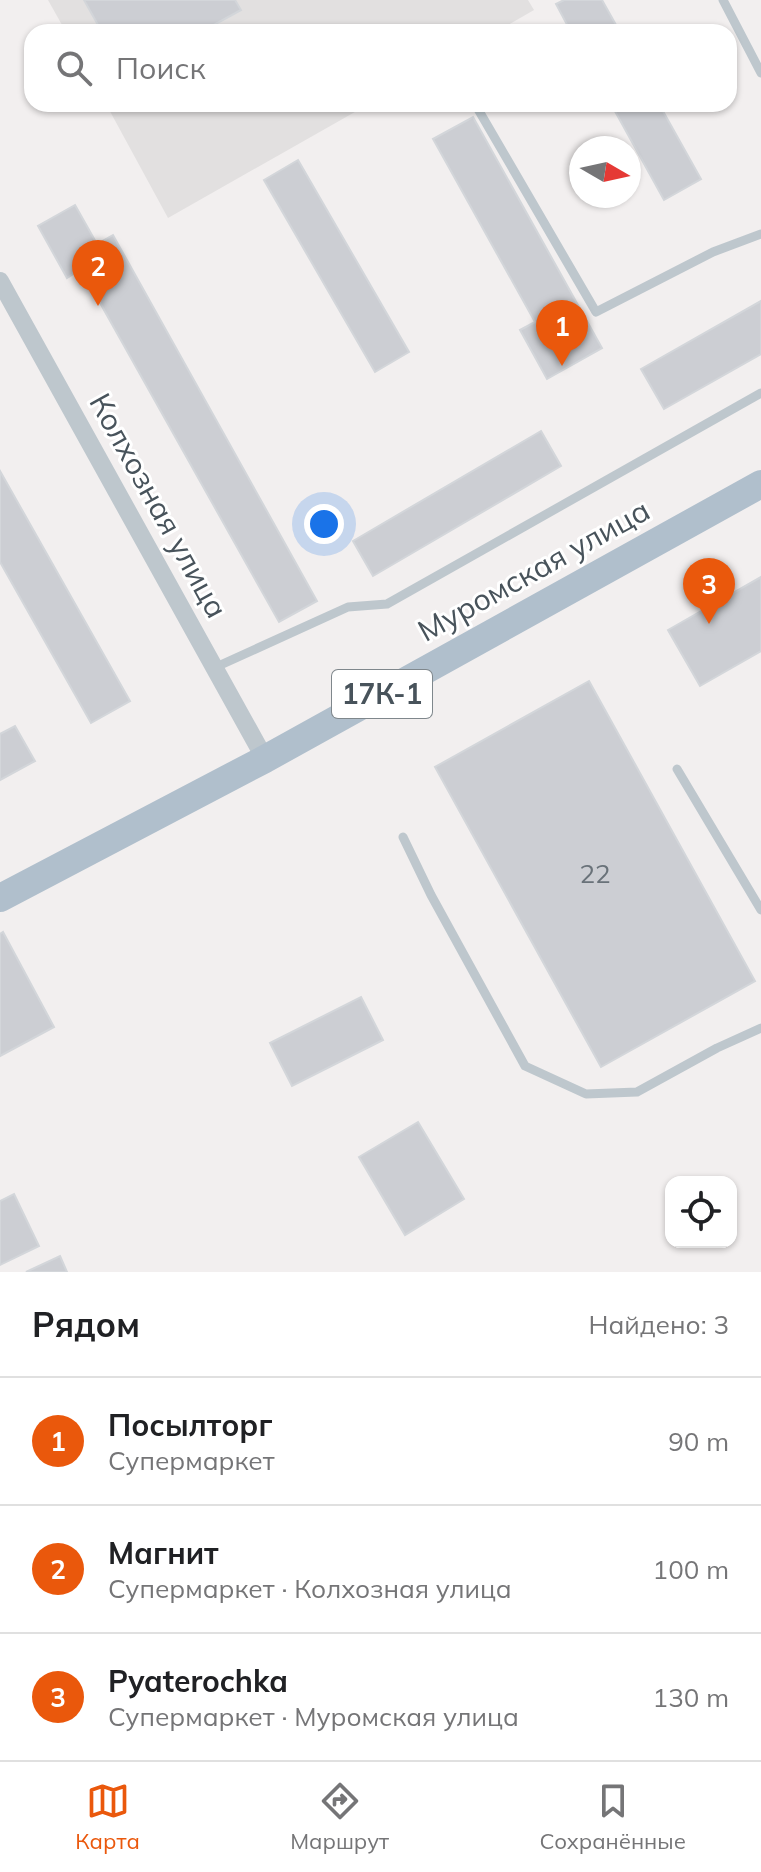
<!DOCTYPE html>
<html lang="ru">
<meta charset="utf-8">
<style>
:root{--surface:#fff;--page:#f6f6f6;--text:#202124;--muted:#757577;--line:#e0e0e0;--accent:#ea580c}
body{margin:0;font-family:Mulish,sans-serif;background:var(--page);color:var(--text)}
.controls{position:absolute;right:24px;bottom:24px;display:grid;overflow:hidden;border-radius:16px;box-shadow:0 2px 6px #0004}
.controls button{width:72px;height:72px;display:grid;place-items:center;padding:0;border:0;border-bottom:2px solid var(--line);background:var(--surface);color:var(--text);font:40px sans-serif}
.compass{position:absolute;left:569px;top:136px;width:72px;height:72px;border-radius:50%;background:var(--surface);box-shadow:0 2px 6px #0004;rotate:99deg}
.you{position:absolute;left:324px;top:524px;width:28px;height:28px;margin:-20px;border:6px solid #fff;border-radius:50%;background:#1a73e8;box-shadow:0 0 0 12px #1a73e833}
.badge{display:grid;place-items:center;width:52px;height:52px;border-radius:50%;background:var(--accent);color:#fff;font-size:26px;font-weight:700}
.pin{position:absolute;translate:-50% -66px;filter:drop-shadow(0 2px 4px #0008)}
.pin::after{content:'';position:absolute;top:42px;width:28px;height:24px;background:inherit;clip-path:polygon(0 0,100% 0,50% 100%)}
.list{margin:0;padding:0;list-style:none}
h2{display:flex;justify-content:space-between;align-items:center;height:104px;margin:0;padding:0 32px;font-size:34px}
h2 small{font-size:26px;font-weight:400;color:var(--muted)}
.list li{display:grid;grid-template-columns:52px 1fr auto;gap:24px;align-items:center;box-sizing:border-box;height:128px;padding:0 32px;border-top:2px solid var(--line)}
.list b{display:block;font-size:30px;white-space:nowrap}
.list p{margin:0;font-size:26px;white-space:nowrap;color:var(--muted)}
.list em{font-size:26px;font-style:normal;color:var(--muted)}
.icon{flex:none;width:44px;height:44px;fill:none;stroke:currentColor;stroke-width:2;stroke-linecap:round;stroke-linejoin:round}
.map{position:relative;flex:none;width:761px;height:1272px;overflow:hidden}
.search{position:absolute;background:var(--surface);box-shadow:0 2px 6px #0004;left:24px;right:24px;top:24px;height:88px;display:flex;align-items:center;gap:20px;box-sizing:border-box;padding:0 28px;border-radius:24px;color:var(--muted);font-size:30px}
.sheet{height:488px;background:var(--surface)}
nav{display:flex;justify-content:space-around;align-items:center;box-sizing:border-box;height:112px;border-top:2px solid var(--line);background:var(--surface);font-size:22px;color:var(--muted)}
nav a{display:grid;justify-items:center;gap:4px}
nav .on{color:var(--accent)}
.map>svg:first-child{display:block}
</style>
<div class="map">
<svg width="761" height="1272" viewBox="0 0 761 1272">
<rect width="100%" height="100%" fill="#f2efef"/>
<!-- education -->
<path fill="#e2e0e0" d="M48 0H528L534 10 496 32H66Z
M106 104H369L168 218Z"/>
<!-- building -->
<path fill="#ccced3" stroke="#d3d6da" stroke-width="2" d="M84 0H235L241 10 201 32H102Z
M564 0H602L620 32H571L556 4Z
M611 104H659L701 179 664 200Z
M473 117 602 348 547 379 520 330 535 322 433 139Z
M298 160 409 352 375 372 264 180Z
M75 205 97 244 113 235 317 601 279 622 81 269 67 278 38 226Z
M761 301V354L664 409 641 369Z
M541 431 561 466 373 576 353 541Z
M0 471 130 701 91 723 0 562Z
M761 577V651L700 686 668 630Z
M589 681 755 981 601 1067 435 767Z
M15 726 35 761 0 780V734Z
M3 932 54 1027 0 1056V934Z
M361 997 383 1040 292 1086 270 1043Z
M418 1122 464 1199 405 1235 359 1157Z
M14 1194 39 1246 0 1265V1201Z
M60 1256 67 1272H26Z"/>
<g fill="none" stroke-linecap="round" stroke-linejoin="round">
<!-- lane -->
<path stroke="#bec7cd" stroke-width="9" d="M723 0 761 73
M475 104 596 312 713 252 761 234
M216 667 348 607 387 604 761 393
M677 769 761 910
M403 837 431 895 525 1066 586 1094 637 1092 717 1048 761 1028"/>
<!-- street -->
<path stroke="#bec7cd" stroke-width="18" d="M0 281 265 759"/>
<!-- primary -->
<path stroke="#b0bfcc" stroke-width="28" d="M0 898 265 759 761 484"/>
</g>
<g text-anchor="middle" stroke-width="6" stroke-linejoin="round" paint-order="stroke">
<!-- number labels -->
<g font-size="26" fill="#697279">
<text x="595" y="883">22</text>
</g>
<!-- shield labels -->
<rect fill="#fff" stroke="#7f878c" stroke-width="2" x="332" y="670" width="100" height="48" rx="6"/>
<g font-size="28" font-weight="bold" fill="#48535b">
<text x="382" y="704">17К-1</text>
</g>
<!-- street labels -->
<g font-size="30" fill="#48535b" stroke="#fff">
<text transform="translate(158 506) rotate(61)" y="10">Колхозная улица</text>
<text transform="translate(534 571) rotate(-29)" y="10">Муромская улица</text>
</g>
</g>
</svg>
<div class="controls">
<button><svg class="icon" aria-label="locate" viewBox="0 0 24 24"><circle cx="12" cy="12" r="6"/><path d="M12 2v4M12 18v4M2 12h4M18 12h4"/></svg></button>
</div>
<svg class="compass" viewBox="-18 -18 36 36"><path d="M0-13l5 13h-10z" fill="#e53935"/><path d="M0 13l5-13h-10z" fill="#757577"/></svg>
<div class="you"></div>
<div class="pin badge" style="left:562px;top:366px">1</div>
<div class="pin badge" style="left:98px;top:306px">2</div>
<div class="pin badge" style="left:709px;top:624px">3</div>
<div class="search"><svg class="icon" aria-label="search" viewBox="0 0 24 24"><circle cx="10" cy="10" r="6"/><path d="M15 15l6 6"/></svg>Поиск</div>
</div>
<section class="sheet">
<h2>Рядом<small>Найдено: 3</small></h2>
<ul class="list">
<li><span class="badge">1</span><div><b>Посылторг</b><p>Супермаркет</p></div><em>90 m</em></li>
<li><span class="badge">2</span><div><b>Магнит</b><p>Супермаркет · Колхозная улица</p></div><em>100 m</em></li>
<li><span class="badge">3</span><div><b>Pyaterochka</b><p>Супермаркет · Муромская улица</p></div><em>130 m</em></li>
</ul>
</section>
<nav>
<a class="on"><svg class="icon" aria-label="map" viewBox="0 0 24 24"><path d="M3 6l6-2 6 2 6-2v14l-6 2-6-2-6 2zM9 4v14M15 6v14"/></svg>Карта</a>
<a><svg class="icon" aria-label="directions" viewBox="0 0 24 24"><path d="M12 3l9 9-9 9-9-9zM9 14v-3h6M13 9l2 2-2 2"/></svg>Маршрут</a>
<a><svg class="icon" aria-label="saved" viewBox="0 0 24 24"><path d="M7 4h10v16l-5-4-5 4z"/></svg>Сохранённые</a>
</nav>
